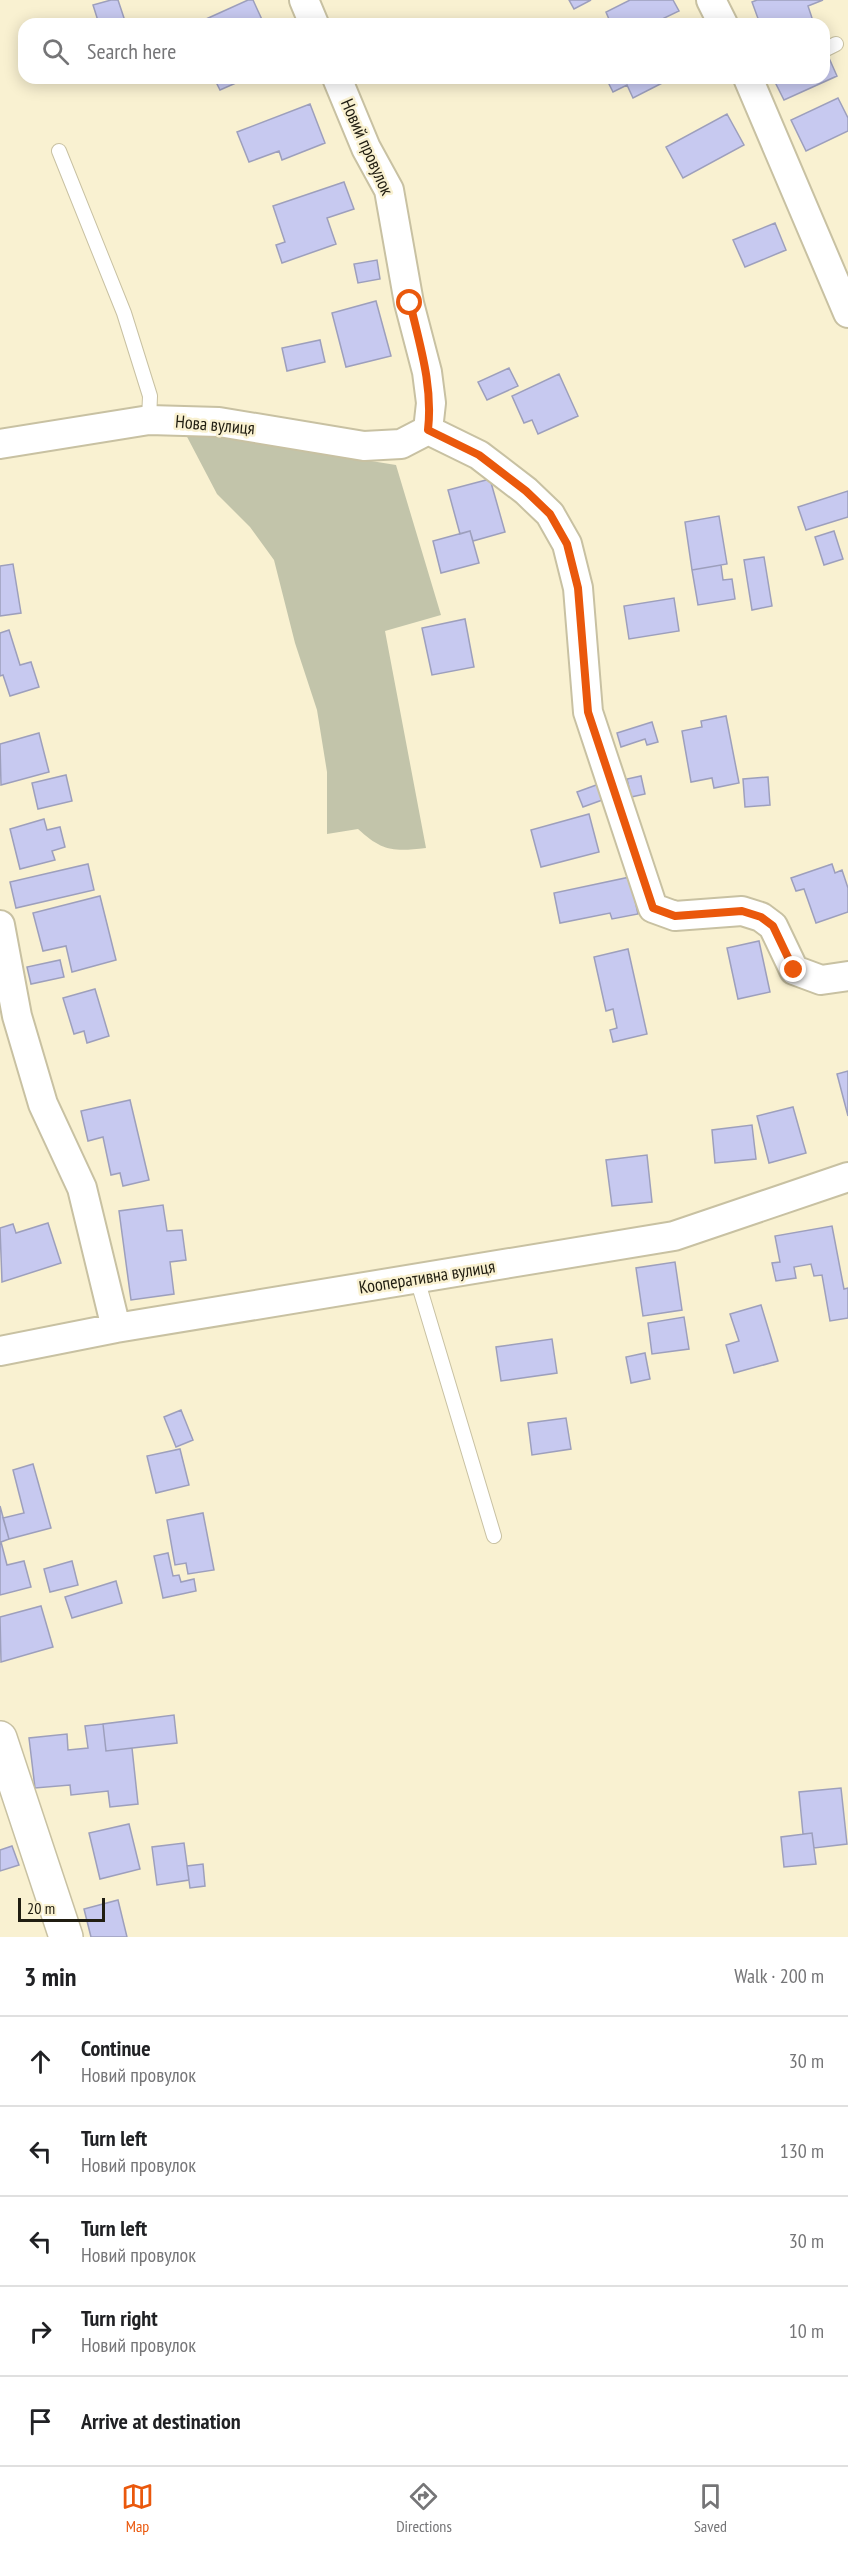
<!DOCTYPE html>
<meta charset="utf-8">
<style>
:root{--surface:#fff;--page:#f6f6f6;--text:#202124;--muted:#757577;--line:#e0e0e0;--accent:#ea580c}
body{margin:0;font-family:"PT Sans Narrow",sans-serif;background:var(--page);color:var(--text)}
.scale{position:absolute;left:18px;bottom:15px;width:87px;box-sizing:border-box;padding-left:6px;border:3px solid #201d11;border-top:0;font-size:16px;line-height:21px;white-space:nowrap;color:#201d11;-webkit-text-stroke:4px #f9f1d1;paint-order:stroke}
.stop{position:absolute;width:18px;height:18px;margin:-14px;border:4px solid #ea580c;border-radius:50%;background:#fff}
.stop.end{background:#ea580c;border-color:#fff;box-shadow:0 2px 6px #0008}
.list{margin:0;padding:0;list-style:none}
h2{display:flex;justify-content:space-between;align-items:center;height:78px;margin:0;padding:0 24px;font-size:26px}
h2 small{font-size:20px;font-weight:400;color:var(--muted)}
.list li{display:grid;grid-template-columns:39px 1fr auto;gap:18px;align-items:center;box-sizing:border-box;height:90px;padding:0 24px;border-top:2px solid var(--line)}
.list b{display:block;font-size:22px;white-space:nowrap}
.list p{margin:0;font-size:20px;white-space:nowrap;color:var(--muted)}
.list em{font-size:20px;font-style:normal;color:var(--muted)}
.icon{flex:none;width:33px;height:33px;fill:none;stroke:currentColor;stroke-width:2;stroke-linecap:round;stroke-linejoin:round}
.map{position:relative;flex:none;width:848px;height:1937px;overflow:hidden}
.search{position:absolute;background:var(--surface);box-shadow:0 3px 15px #0003;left:18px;right:18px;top:18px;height:66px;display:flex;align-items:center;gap:15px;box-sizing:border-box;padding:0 21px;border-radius:18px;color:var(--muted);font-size:22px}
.sheet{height:528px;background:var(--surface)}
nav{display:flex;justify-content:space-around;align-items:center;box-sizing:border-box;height:84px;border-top:2px solid var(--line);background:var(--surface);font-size:16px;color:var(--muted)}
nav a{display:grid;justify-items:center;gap:3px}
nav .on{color:var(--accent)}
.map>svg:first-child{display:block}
</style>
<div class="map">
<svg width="848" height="1937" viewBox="0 0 848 1937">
<rect width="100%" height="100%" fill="#f9f1d1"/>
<!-- green -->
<path fill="#c2c4aa" d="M184 431 396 465 441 615 385 631 426 848C393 852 382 851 358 829L327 834V772L317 710 295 643 274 560 250 527 217 494Z"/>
<!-- building -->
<path fill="#c7c9f0" stroke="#9d9fbc" stroke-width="1.5" d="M111 0H118L126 24H99L93 5Z
M248 0H253L264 24H195Z
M569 0H591L574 9Z
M630 0H673L679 11 652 24H611L606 12Z
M757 0H823L808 6 813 21 806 24H760L752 2Z
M829 58 837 76 784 100 775 82 784 78H824V60Z
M214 78H244L245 79 220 90Z
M606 78H672L633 98 627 85 613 92Z
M838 98 848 118V131L806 151 791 120Z
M310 104 325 143 282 160 279 151 249 162 237 132Z
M727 114 744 145 683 178 666 147Z
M344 182 354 209 327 218 336 244 282 263 276 245 285 242 273 206Z
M775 223 786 250 745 267 733 240Z
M377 260 380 279 358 283 354 264Z
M376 301 391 356 346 367 332 313Z
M320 340 325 362 287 371 282 348Z
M509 368 518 386 487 400 478 382Z
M559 374 578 416 538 434 532 420 524 423 512 396Z
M490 479 505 532 473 541 470 531 460 534 448 490Z
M848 491V517L806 530 798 507Z
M719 516 727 564 692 570 685 522Z
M470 531 479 563 441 573 433 541Z
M834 531 843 559 824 565 815 537Z
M764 557 772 606 752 610 744 560Z
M13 564 21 613 0 616V566Z
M721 565 723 580 732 579 735 599 698 605 692 570Z
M674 598 679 631 629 639 624 606Z
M465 619 474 667 432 675 422 628Z
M9 630 20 665 31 662 39 687 10 696 3 675 0 676V633Z
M726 716 739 783 714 788 712 778 691 782 682 731 702 727 701 721Z
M652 722 658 742 647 745 645 739 621 747 617 733Z
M39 733 49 772 1 785 0 744Z
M66 775 72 801 38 809 32 783Z
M641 776 645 794 631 797 627 779Z
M768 777 770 805 745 807 743 779Z
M599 784 605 799 583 807 577 792Z
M589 814 599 852 541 867 531 830Z
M44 819 47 830 60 827 65 847 52 851 55 860 20 869 10 829Z
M88 864 94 890 16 908 10 882Z
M832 864 835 873 842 870 848 888V912L816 923 804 889 796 891 791 878Z
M630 877 638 914 612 919 610 913 560 923 554 893Z
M100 896 116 960 72 972 66 946 43 951 33 913Z
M759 941 770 992 738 999 727 948Z
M628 949 647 1034 613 1042 610 1030 617 1028 613 1009 606 1011 594 957Z
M60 960 64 977 31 984 27 967Z
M95 989 109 1036 87 1043 84 1031 74 1034 63 998Z
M848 1071V1116L837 1074Z
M130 1100 149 1180 123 1186 120 1173 111 1175 103 1137 88 1141 81 1111Z
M793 1107 806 1153 769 1163 757 1116Z
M752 1125 756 1159 715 1163 712 1130Z
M647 1155 652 1202 612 1206 606 1160Z
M163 1205 167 1231 182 1230 186 1260 170 1262 174 1294 131 1300 119 1211Z
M48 1223 61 1263 2 1282 0 1228 13 1224 16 1233Z
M832 1226 844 1289 848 1288V1318L830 1321 822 1275 814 1276 811 1264 794 1267 796 1278 776 1281 772 1263 780 1262 775 1236Z
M675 1262 682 1310 643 1316 636 1268Z
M761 1305 778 1361 734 1373 726 1345 739 1341 730 1314Z
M684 1317 689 1349 652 1354 648 1323Z
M552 1339 557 1373 501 1381 496 1347Z
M645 1353 650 1379 631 1383 626 1357Z
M181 1410 193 1440 176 1447 164 1417Z
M566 1418 571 1449 532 1455 528 1423Z
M180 1449 189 1485 156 1493 147 1456Z
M33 1464 51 1528 9 1539 3 1518 24 1513 13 1470Z
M0 1506 9 1539 1 1542 7 1565 24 1561 31 1587 0 1595Z
M203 1513 214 1570 188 1574 186 1563 175 1565 167 1520Z
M168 1553 173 1576 179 1575 181 1582 194 1579 196 1591 163 1598 154 1556Z
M72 1561 78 1585 50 1592 44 1569Z
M116 1581 122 1603 72 1618 65 1597Z
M41 1606 53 1647 1 1662 0 1617Z
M174 1715 177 1743 106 1751 103 1724Z
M103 1724 106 1751 132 1748 138 1804 110 1807 108 1791 71 1795 70 1785 35 1788 29 1738 67 1734 68 1750 88 1748 85 1726Z
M841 1788 847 1844 814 1848 812 1833 803 1834 799 1792Z
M129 1824 140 1869 100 1879 89 1833Z
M812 1833 816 1864 784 1867 781 1837Z
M184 1843 189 1880 157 1885 152 1847Z
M12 1846 19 1865 0 1871V1850Z
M203 1864 205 1886 190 1888 187 1866Z
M118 1900 127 1937H91L84 1909Z"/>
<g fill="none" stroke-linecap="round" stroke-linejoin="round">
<!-- service casing -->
<g stroke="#c8c1a2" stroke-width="16">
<path id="service" d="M824 50 836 44
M59 151 124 313 150 396 149 420
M417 1279 494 1536"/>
</g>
<!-- minor casing -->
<g stroke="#c8c1a2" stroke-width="32">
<path id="minor" d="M304 0 314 24
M711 0 723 24
M337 78 366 148 389 190 409 303 427 372 431 403 428 430 479 455 526 491 550 514 567 544 578 588 588 712 653 908 675 916 742 911 761 917 773 926 794 970 821 980 848 976
M748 78 848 313
M0 444 149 420 219 422 364 446 401 444 428 430
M0 925 17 1016 43 1104 82 1188 116 1328
M0 1351 116 1328 674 1236 848 1177"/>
</g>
<!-- tertiary casing -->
<g stroke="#c8c1a2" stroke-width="36">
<path id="tertiary" d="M0 1738 66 1937"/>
</g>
<!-- service -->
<use href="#service" stroke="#fff" stroke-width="14"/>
<!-- minor -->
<use href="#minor" stroke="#fff" stroke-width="28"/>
<!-- tertiary -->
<use href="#tertiary" stroke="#fff" stroke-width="33"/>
</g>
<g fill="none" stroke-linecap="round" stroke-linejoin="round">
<!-- route -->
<path stroke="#ea580c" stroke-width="8" d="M410 303C420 346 433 386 428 430L479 455 526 491 550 514 567 544 578 588 588 712 653 908 675 916 742 911 761 917 773 926 794 970"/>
</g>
<g text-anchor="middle" stroke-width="5" stroke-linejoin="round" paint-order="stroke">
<!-- street labels -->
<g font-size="18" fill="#201d11" stroke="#f9f1d1">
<text transform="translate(367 147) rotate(66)" y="6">Новий провулок</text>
<text transform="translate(215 425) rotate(5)" y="6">Нова вулиця</text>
<text transform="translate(427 1277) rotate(-9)" y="6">Кооперативна вулиця</text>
</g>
</g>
</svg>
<div class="scale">20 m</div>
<div class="stop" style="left:410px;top:303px"></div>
<div class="stop end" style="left:794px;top:970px"></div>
<div class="search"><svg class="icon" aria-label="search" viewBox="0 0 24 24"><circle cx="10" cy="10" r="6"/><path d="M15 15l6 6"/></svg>Search here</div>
</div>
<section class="sheet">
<h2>3 min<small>Walk · 200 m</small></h2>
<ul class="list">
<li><svg class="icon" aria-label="ahead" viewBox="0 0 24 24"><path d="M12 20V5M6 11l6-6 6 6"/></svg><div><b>Continue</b><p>Новий провулок</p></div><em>30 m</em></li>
<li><svg class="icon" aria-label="left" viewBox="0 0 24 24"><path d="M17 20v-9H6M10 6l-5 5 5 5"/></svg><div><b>Turn left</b><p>Новий провулок</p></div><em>130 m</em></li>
<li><svg class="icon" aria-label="left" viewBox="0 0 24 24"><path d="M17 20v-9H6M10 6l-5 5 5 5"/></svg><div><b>Turn left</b><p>Новий провулок</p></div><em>30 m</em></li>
<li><svg class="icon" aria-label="right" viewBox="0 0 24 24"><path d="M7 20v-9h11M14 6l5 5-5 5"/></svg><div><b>Turn right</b><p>Новий провулок</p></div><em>10 m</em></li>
<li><svg class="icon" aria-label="arrive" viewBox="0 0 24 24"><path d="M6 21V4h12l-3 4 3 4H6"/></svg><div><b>Arrive at destination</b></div></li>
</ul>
</section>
<nav>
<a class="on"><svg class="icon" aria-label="map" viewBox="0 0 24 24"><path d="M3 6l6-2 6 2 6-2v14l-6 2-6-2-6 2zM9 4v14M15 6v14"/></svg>Map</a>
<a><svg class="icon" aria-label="directions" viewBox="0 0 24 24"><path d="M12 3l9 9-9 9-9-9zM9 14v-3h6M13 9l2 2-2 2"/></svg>Directions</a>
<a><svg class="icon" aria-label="saved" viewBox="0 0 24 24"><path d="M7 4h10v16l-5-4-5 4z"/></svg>Saved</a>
</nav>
